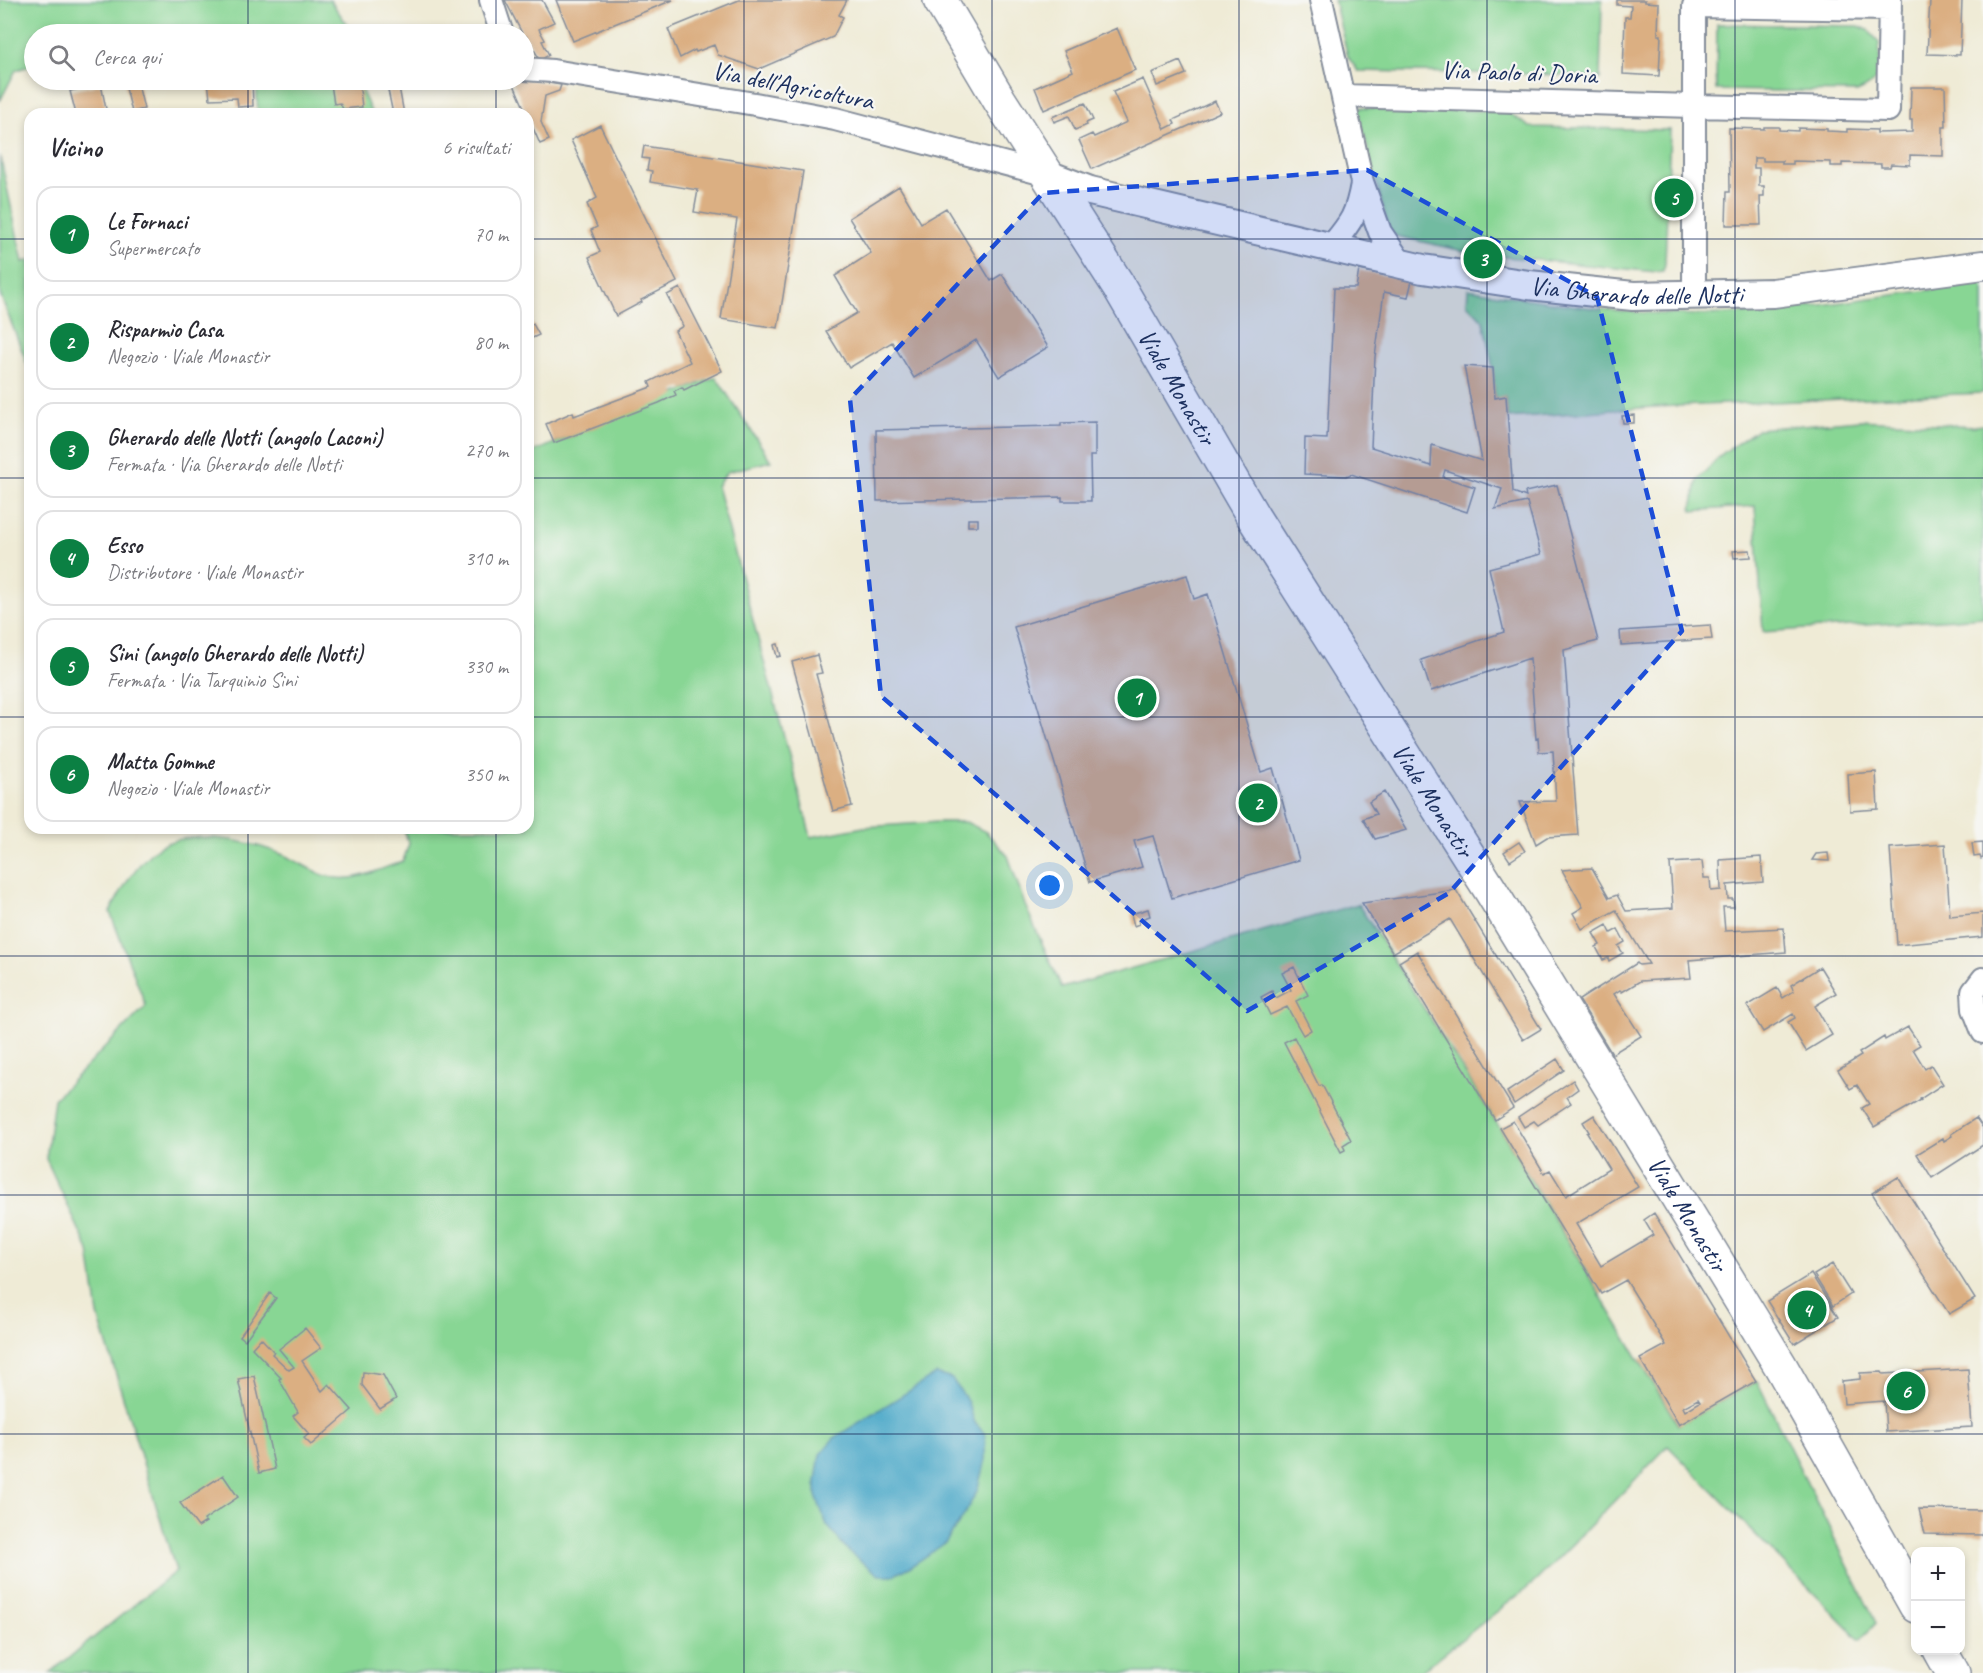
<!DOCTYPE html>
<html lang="it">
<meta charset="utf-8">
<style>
:root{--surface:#fff;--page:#f7f7f7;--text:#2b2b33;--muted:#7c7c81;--line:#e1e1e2;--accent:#0b8043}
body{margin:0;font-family:Caveat,sans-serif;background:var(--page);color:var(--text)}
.controls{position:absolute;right:18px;bottom:18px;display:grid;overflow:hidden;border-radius:12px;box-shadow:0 3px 9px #0003}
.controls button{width:54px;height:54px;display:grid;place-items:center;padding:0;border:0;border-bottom:2px solid var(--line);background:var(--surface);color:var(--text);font:30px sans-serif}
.you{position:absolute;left:1050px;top:886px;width:21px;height:21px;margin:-15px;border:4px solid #fff;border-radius:50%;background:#1a73e8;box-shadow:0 0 0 9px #1a73e833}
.badge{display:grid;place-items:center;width:39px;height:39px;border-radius:50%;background:var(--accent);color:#fff;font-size:20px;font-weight:700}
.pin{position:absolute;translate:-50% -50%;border:3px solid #fff;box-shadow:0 2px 6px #0006}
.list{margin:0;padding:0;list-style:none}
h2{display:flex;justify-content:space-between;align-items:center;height:78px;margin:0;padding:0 24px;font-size:26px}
h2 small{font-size:20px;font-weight:400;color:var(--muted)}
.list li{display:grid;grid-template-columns:39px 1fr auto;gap:18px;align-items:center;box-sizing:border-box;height:96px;margin:0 12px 12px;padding:0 12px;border:2px solid var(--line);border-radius:18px}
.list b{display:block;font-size:22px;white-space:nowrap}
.list p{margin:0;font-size:20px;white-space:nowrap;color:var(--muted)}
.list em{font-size:20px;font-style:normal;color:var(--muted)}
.icon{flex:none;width:33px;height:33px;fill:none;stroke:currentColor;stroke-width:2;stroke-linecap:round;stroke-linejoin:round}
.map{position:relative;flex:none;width:1983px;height:1673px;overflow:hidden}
.search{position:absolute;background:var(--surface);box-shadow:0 3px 9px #0003;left:24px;top:24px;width:510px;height:66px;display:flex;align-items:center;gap:15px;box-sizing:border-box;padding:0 21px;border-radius:33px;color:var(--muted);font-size:22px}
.panel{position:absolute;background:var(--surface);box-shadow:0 3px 9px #0003;left:24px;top:108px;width:510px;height:726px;border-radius:18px}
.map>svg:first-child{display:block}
</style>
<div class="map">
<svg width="1983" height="1673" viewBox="0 0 1983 1673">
<rect width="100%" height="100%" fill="#f6f6f2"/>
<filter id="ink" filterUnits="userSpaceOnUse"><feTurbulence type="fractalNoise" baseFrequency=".0167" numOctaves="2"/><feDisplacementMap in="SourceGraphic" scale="12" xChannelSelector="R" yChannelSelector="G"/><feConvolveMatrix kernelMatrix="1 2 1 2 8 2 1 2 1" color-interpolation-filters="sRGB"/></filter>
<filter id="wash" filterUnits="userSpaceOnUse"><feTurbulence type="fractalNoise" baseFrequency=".008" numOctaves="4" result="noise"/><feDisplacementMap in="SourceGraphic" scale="24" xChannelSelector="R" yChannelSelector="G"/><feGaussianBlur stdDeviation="1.35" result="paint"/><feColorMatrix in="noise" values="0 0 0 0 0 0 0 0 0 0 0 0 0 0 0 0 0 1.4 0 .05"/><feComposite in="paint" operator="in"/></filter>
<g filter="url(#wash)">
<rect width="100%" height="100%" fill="#efebd6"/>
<!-- green -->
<path fill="#88d694" stroke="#528279" stroke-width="1.5" d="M0 0H330L354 34H34V65L16 70 0 101Z
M1334 0H1602L1600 79 1571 75 1358 71 1348 57Z
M1717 24 1859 26 1868 30 1879 42C1880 67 1885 81 1857 92L1716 90Z
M256 80H357L372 114H258Z
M1357 108 1506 111 1530 127 1670 130 1665 264 1663 271 1656 272 1477 254 1396 236 1389 230Z
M0 155 23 262 30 260V371L0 294Z
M1983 284V393L1654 407 1508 418 1506 397 1495 398 1493 368 1483 320 1467 304 1468 289C1561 305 1654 320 1748 313 1827 307 1905 291 1983 284Z
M716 377 771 461 727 472 717 486 811 837 864 827 939 822H966L986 832 1008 856 1025 905 1062 988 1358 904 1495 1120 1678 1425 1757 1381 1876 1623 1860 1640 1668 1446 1536 1581 1419 1673H50L176 1571 98 1315 89 1251 46 1159 54 1099 146 1006 110 912C122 889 135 865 156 849 187 827 249 841 281 854 299 861 317 876 336 878 358 881 383 868 403 861L409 844 403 828H528V454Z
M1859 420 1974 426 1983 425V617L1763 632 1755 506 1692 511 1697 480 1723 453 1758 429Z"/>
<!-- water -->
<path fill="#49a7c8" stroke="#326b93" stroke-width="1.5" d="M936 1374 952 1379 967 1400 975 1423 985 1434V1460L977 1491 963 1517 945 1543 910 1567 894 1575H879L849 1552 827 1525 816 1496V1481L820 1454 834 1438Z"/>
<g id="blocks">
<!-- building -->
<path fill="#dbaf82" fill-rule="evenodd" d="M505 0H542L554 22 539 29 545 40 542 41 549 55 540 60 526 36 524 37Z
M556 0H673L573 41Z
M739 0H847L839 15 843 17 833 37 759 69 718 55 714 45 696 52 695 50 680 58 668 29Z
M1617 0H1645V2L1659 3 1658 35H1661L1659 76 1623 74 1625 17H1630L1631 6 1617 5Z
M1930 0H1962L1960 55 1927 54Z
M1117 28 1135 70 1044 110 1035 88 1073 71 1064 51Z
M1180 61 1186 74 1157 86 1152 73Z
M524 79 561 85 559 91 545 96 541 122 549 140 540 144 512 80Z
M1143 79 1165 129 1175 124 1173 120 1215 101 1220 112 1092 169 1079 140 1092 134 1094 137 1127 122 1113 92Z
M124 80H137L144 109 132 112Z
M208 80H252L253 106 238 107 237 98 210 99Z
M333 80H340L341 83 359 81 362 107 343 109 340 103 334 104 331 84H333Z
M101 84 107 114H76L70 91Z
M399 87 404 114H393L388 90Z
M1911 87H1945L1946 127H1943V156L1910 155V165L1891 164 1890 167H1881V164L1842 163V166H1831V162L1793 161V164H1782V161H1763V158H1754V168H1759V186H1764V196H1760L1761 225H1726L1727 192H1730L1729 128 1764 129V127H1779V130L1798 131V128L1827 129V131L1847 132V129L1877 130V133L1912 132V120H1910Z
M1085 103 1093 120 1086 123 1087 125 1075 130 1069 116 1054 122 1052 117Z
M600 125 677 282 641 300 642 302 616 316 589 257 600 252 591 230 597 227 587 204 597 198 571 140Z
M644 146 803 171 778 328 721 319 737 219 694 212 698 190 650 182 652 171 647 170 649 159 642 158Z
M899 186 921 223 946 208 991 281 1002 274 1048 347 999 377 976 340 914 378 892 342 849 368 826 331 857 313 835 276 871 253 849 218Z
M1359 270 1412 281 1408 297 1384 292 1375 357 1371 447 1431 466 1432 445 1482 461 1464 366 1493 368 1495 398 1506 396 1513 492 1526 497 1525 492 1557 485 1598 641 1564 650 1578 835 1547 837 1536 844 1520 802 1556 801 1553 751 1539 752 1538 738 1536 739 1530 658 1431 691 1421 660 1504 632 1489 568 1541 554 1527 502 1495 509 1502 489 1445 470 1443 477 1475 487 1467 512 1351 474 1346 476 1304 474 1305 438 1327 439 1334 288H1356Z
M680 288 722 371 684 390 682 387 674 391 676 395 659 403 554 443 546 424 573 412 574 416 651 387 649 382 690 362 675 331 683 326 667 295Z
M533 324 539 335 528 340V326Z
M1634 415V423H1623L1622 416Z
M1095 422V456H1090L1091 501H1062V497L877 501 876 430 1061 426V423Z
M968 519H978V526H968Z
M1750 550 1751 557 1734 558 1733 551Z
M1187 575 1194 599 1208 594 1261 772 1273 768 1299 860 1172 898 1153 836 1134 841 1142 867 1090 882 1014 627Z
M1710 625 1712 639 1621 645 1620 631Z
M778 644 781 656 777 657 774 645Z
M817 655 822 673 816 674 852 806 833 811 792 662Z
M1876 772 1878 809 1850 811 1848 774Z
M1384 792 1406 830 1375 839 1363 819 1376 814 1369 802Z
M1519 842 1525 851 1510 861 1504 852Z
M1983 842V858L1981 859 1980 856 1974 857 1972 843Z
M1945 844 1950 916 1983 913V937L1897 945 1890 848Z
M1828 853 1829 861 1812 860 1816 854Z
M1761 857 1763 882 1727 885 1728 899H1733L1734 907H1723L1725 931 1784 928 1786 952 1689 960 1691 978 1640 981 1622 992 1620 990 1614 994 1641 1036 1612 1054 1579 1000 1637 963 1639 965 1649 964 1616 910 1582 929 1573 913 1583 907 1562 870 1592 868 1609 898 1617 895 1626 911 1673 908 1670 863 1702 861 1704 878H1710L1711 891 1721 890 1720 860Z
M1456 890 1541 1029 1523 1040 1450 919 1393 953 1362 903Z
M1148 909 1150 916 1138 920 1139 924 1134 926 1131 914Z
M1607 925 1611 933 1618 929 1625 942 1618 946 1623 953 1609 961 1608 958 1603 960 1596 947 1600 945 1593 933Z
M1417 951 1513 1108 1495 1120 1399 962Z
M1294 967 1308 995 1296 1001 1311 1030 1303 1035 1287 1007 1270 1015 1261 997 1272 991 1276 998 1291 990 1282 973Z
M1820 967 1836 993 1815 1006 1832 1035 1806 1051 1788 1022 1795 1018 1793 1014 1763 1032 1747 1006 1777 988 1783 998 1794 991 1791 985Z
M1908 1027 1920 1045 1913 1049 1925 1069 1931 1065 1943 1084 1920 1099 1921 1100 1874 1127 1862 1108 1869 1104 1857 1085 1850 1089 1838 1070 1861 1056 1859 1053 1884 1037 1885 1040Z
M1294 1037 1319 1086 1322 1085 1351 1140 1343 1145 1345 1150 1341 1152 1284 1042Z
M1557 1059 1564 1070 1514 1104 1507 1092Z
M1573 1080 1578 1089 1567 1097 1571 1103 1538 1125 1534 1121 1524 1127 1518 1117Z
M1594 1115 1638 1187 1576 1224 1601 1266 1653 1235 1644 1220 1654 1213 1756 1381 1679 1425 1640 1359 1666 1345 1626 1280 1601 1294 1500 1128 1513 1121 1544 1173 1550 1170 1566 1196 1609 1169 1587 1133 1589 1132 1583 1122ZM1698 1399 1700 1402 1685 1411 1683 1407Z
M1976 1118 1983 1128V1145L1932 1178 1917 1154 1943 1138 1944 1141 1952 1136 1951 1134Z
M1898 1177 1975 1299 1949 1314 1872 1193Z
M1832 1264 1851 1294 1833 1306 1814 1275Z
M1811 1274 1838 1317 1794 1344 1767 1301Z
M270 1293 276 1298 245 1340 240 1336Z
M305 1328 321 1348 302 1361 322 1391 329 1384 352 1410 311 1445 304 1438 309 1434 293 1416 298 1412 279 1379 281 1378 252 1348 261 1338 274 1352 272 1354 289 1370 294 1367 279 1349Z
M1968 1369 1972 1427 1886 1432 1884 1401 1844 1404 1842 1381 1860 1379V1373L1882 1372 1883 1374Z
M363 1372 383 1375 396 1399 380 1409 362 1385Z
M254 1376 275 1469 259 1473 238 1379Z
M223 1475 238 1497 204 1520 206 1522 198 1527 180 1503Z
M1919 1509 1983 1510V1535L1925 1534Z"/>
</g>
</g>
<g filter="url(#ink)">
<use href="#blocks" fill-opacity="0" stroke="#858d9a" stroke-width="1.5"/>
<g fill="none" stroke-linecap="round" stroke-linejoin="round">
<!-- minor casing -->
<g stroke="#858d9a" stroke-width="26">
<path id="minor" d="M491 0 502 34
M1321 0 1362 182 1380 232 1401 263
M524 69 553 71 755 104 835 119 1048 175
M1344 96 1693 106 1888 110 1890 0
M1329 249C1350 223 1356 218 1362 184
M1694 295V6L1890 9
M1983 979 1973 992 1974 1009 1983 1032"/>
</g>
<!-- tertiary casing -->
<g stroke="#858d9a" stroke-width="32">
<g id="tertiary">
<path id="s1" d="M1048 175 1090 191 1423 269 1529 285 1633 296 1773 293 1983 265"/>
</g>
</g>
<!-- secondary casing -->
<g stroke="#858d9a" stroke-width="36">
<g id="secondary">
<path id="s2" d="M940 0 1000 101 1118 285 1254 518 1491 891 1780 1365 1916 1606"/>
<path d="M1940 1650 1953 1673"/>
</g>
</g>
<!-- minor -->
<use href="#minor" stroke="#fff" stroke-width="22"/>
<!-- tertiary -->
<use href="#tertiary" stroke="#fff" stroke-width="28"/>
<!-- secondary -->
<use href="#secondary" stroke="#fff" stroke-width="33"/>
</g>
</g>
<!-- marked area -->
<path fill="#1d4ed8" fill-opacity="0.2" stroke="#1d4ed8" stroke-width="4.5" stroke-dasharray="12 8" stroke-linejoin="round" d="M1367 170 1597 297 1682 631 1449 893 1247 1011 881 696 850 399 1043 193Z"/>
<!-- grid -->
<path fill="none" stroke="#1b2f5e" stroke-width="1.5" stroke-opacity="0.55" d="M248 0V34M496 0V34M744 0V1673M992 0V1673M1239 0V1673M1487 0V1673M1735 0V1673M248 80V114M496 80V114M0 239H30M528 239H1983M0 478H30M528 478H1983M0 717H30M528 717H1983M248 828V1673M496 828V1673M0 956H1983M0 1195H1983M0 1434H1983"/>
<g text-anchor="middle" stroke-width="4.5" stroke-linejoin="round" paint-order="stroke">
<!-- street labels -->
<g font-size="26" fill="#1b2f5e" stroke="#f6f6f2">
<text transform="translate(1519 72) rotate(2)" y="9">Via Paolo di Doria</text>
<text transform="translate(793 85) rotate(11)" y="9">Via dell'Agricoltura</text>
<text dy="9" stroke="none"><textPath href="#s1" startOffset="602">Via Gherardo delle Notti</textPath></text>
<text dy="9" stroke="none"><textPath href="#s2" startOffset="454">Viale Monastir</textPath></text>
<text dy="9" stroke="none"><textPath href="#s2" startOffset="940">Viale Monastir</textPath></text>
<text dy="9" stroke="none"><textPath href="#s2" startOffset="1426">Viale Monastir</textPath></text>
</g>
</g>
</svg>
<div class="controls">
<button>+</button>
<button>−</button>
</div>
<div class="you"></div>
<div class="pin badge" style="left:1137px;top:698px">1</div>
<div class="pin badge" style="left:1258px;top:803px">2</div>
<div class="pin badge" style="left:1483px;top:259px">3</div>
<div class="pin badge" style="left:1807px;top:1310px">4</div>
<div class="pin badge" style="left:1674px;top:198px">5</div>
<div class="pin badge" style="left:1906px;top:1391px">6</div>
<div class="search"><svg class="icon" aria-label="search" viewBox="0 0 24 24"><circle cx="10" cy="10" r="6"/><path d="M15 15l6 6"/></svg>Cerca qui</div>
<section class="panel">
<h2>Vicino<small>6 risultati</small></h2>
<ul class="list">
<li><span class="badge">1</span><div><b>Le Fornaci</b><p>Supermercato</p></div><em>70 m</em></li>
<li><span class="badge">2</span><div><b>Risparmio Casa</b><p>Negozio · Viale Monastir</p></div><em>80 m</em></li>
<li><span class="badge">3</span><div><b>Gherardo delle Notti (angolo Laconi)</b><p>Fermata · Via Gherardo delle Notti</p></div><em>270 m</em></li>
<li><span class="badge">4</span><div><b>Esso</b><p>Distributore · Viale Monastir</p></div><em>310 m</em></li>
<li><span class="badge">5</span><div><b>Sini (angolo Gherardo delle Notti)</b><p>Fermata · Via Tarquinio Sini</p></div><em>330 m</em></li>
<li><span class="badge">6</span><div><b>Matta Gomme</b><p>Negozio · Viale Monastir</p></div><em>350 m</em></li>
</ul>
</section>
</div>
